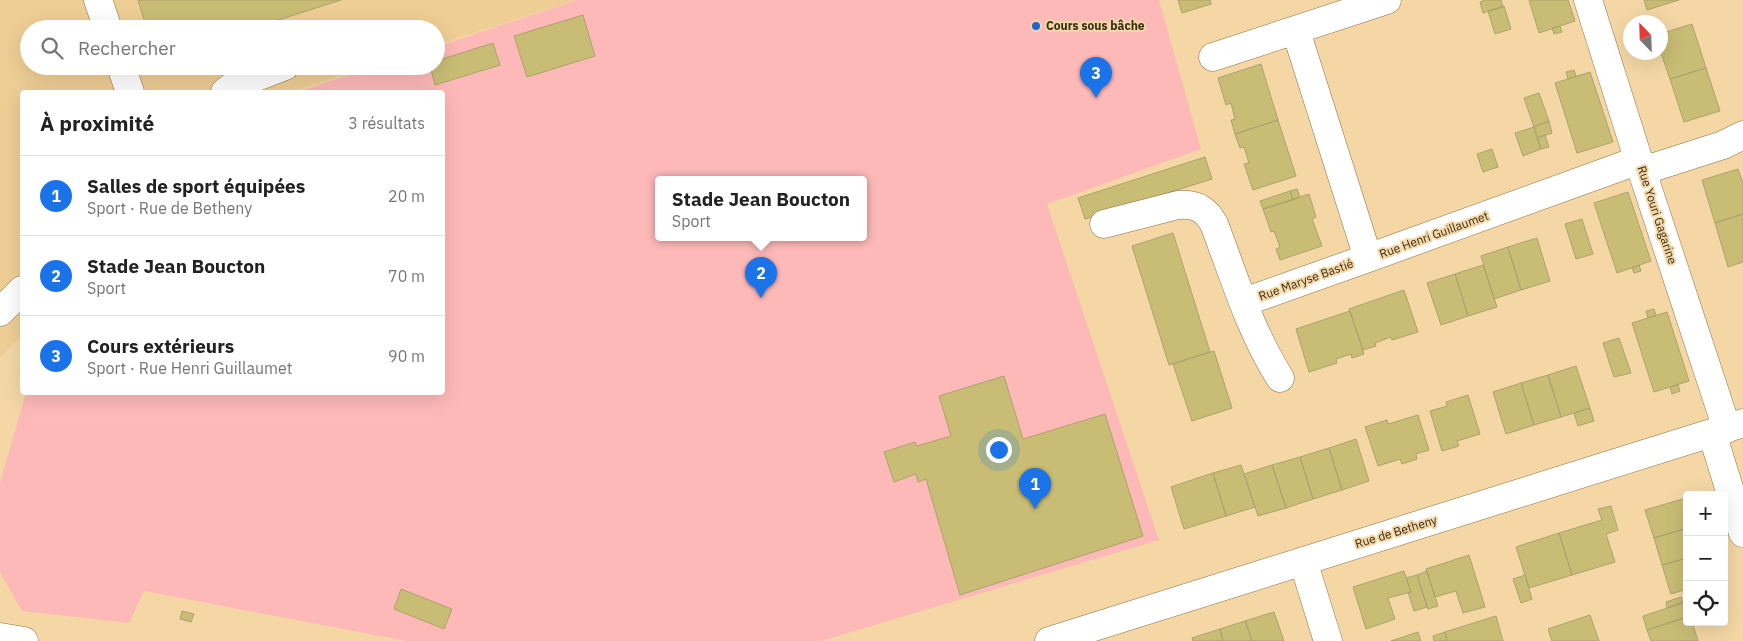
<!DOCTYPE html>
<html lang="fr">
<meta charset="utf-8">
<style>
:root{--surface:#fff;--page:#f6f6f6;--text:#222;--muted:#767676;--line:#e0e0e0;--accent:#1a73e8}
body{margin:0;font-family:"IBM Plex Sans",sans-serif;background:var(--page);color:var(--text)}
.controls{position:absolute;right:15px;bottom:15px;display:grid;overflow:hidden;border-radius:5px;box-shadow:0 5px 20px #0002}
.controls button{width:45px;height:45px;display:grid;place-items:center;padding:0;border:0;border-bottom:1px solid var(--line);background:var(--surface);color:var(--text);font:25px sans-serif}
.compass{position:absolute;left:1623px;top:15px;width:45px;height:45px;border-radius:50%;background:var(--surface);box-shadow:0 5px 20px #0002;rotate:337deg}
.you{position:absolute;left:998px;top:449px;width:18px;height:18px;margin:-12px;border:4px solid #fff;border-radius:50%;background:#1a73e8;box-shadow:0 0 0 8px #1a73e833}
.badge{display:grid;place-items:center;width:32px;height:32px;border-radius:50%;background:var(--accent);color:#fff;font-size:16px;font-weight:700}
.pin{position:absolute;translate:-50% -41px;filter:drop-shadow(0 1px 2px #0008)}
.pin::after{content:'';position:absolute;top:26px;width:18px;height:15px;background:inherit;clip-path:polygon(0 0,100% 0,50% 100%)}
.popup{position:absolute;left:655px;top:176px;width:212px;height:65px;box-sizing:border-box;display:grid;place-content:center;border-radius:5px;background:var(--surface);filter:drop-shadow(0 1px 4px #0005);font-size:16px;white-space:nowrap;color:var(--muted)}
.popup b{font-size:19px;color:var(--text)}
.popup::after{content:'';position:absolute;left:50%;top:100%;margin-left:-10px;border:10px solid transparent;border-top-color:var(--surface)}
.list{margin:0;padding:0;list-style:none}
h2{display:flex;justify-content:space-between;align-items:center;height:65px;margin:0;padding:0 20px;font-size:21px}
h2 small{font-size:16px;font-weight:400;color:var(--muted)}
.list li{display:grid;grid-template-columns:32px 1fr auto;gap:15px;align-items:center;box-sizing:border-box;height:80px;padding:0 20px;border-top:1px solid var(--line)}
.list b{display:block;font-size:19px;white-space:nowrap}
.list p{margin:0;font-size:16px;white-space:nowrap;color:var(--muted)}
.list em{font-size:16px;font-style:normal;color:var(--muted)}
.icon{flex:none;width:28px;height:28px;fill:none;stroke:currentColor;stroke-width:2;stroke-linecap:round;stroke-linejoin:round}
.map{position:relative;flex:none;width:1743px;height:641px;overflow:hidden}
.search{position:absolute;background:var(--surface);box-shadow:0 5px 20px #0002;left:20px;top:20px;width:425px;height:55px;display:flex;align-items:center;gap:12px;box-sizing:border-box;padding:0 18px;border-radius:28px;color:var(--muted);font-size:19px}
.panel{position:absolute;background:var(--surface);box-shadow:0 5px 20px #0002;left:20px;top:90px;width:425px;height:305px;border-radius:5px}
.map>svg:first-child{display:block}
</style>
<div class="map">
<svg width="1743" height="641" viewBox="0 0 1743 641">
<rect width="100%" height="100%" fill="#f4d7a5"/>
<!-- built -->
<path fill="#efce95" d="M0 0H576L436 45V29H29V66H371L290 92H22V335L0 357Z"/>
<!-- green -->
<path fill="#fdb9b8" fill-rule="evenodd" d="M577 0H1159L1201 149 1047 204 1159 540 821 641H406L144 591 129 623 22 611 0 572V483L26 393 442 392V92H298L377 66H436V47ZM658 179H864V237H658Z"/>
<!-- building -->
<path fill="#c9bd75" stroke="#aba26d" d="M138 0H341L250 29H147Z
M1178 0H1210L1211 4 1182 13Z
M1485 0H1501L1503 7 1483 13 1480 2Z
M1529 0H1568L1575 21 1539 33Z
M1644 0H1679L1647 10Z
M1504 6 1511 29 1495 34 1488 11Z
M583 15 595 56 527 77 514 36Z
M1692 24 1706 68 1670 79 1660 50V34Z
M1560 26 1562 32 1554 34 1552 28Z
M493 43 500 65 435 85 430 66H436V61Z
M1261 64 1278 120 1235 134 1231 120 1235 119 1231 103 1226 105 1218 78Z
M1706 68 1720 111 1684 122 1670 79Z
M1574 70 1576 76 1568 79 1566 72Z
M1590 72 1613 142 1577 153 1555 83Z
M1539 93 1549 121 1534 127 1524 98Z
M1278 120 1296 176 1253 190 1244 164 1249 163 1244 147 1240 148 1235 134Z
M1549 121 1552 133 1537 138 1534 127Z
M1534 127 1541 149 1523 156 1515 133Z
M1545 135 1549 147 1541 149 1537 138Z
M1492 149 1498 167 1483 172 1477 154Z
M1205 157 1212 179 1085 219 1078 198Z
M1738 169 1743 183V214L1715 223 1702 180Z
M1297 189 1300 197 1293 200 1290 191Z
M1290 191 1293 200 1263 209 1260 201Z
M1628 192 1651 261 1617 273 1594 203Z
M1309 194 1316 217 1312 219 1322 246 1280 260 1276 249 1280 247 1274 231 1271 232 1263 209Z
M1743 214V262L1728 267 1715 223Z
M1582 219 1593 254 1576 259 1565 224Z
M1173 233 1210 352 1169 365 1132 246Z
M1537 238 1550 281 1521 290 1508 247Z
M1508 247 1521 290 1494 299 1481 256Z
M1483 265 1497 307 1468 316 1455 274Z
M1639 265 1641 271 1634 273 1632 268Z
M1455 274 1468 316 1441 325 1427 283Z
M1404 290 1418 332 1392 340 1391 337 1375 343 1376 346 1363 350 1349 309Z
M1654 309 1656 315 1648 318 1646 311Z
M1350 311 1364 354 1352 358 1351 354 1336 359 1337 363 1309 372 1296 329Z
M1667 312 1689 381 1654 392 1632 323Z
M1619 338 1631 373 1614 377 1603 343Z
M1214 351 1232 408 1192 421 1173 364Z
M1576 366 1590 408 1561 417 1548 375Z
M1548 375 1561 417 1534 425 1521 383Z
M1004 376 1023 439 1105 414 1143 536 960 595 926 479 918 482 916 474 894 482 884 452 915 442 917 446 951 436 939 396Z
M1521 383 1534 425 1506 434 1493 392Z
M1678 385 1680 391 1672 394 1670 387Z
M1468 395 1480 434 1457 441 1459 446 1442 451 1430 411 1447 406 1446 402Z
M1590 408 1594 421 1578 426 1574 413Z
M1418 415 1429 450 1416 454 1417 459 1402 464 1400 459 1378 466 1365 427 1387 420 1388 424Z
M1356 439 1369 481 1342 490 1329 448Z
M1329 448 1342 490 1313 499 1300 457Z
M1300 457 1313 499 1286 508 1272 465Z
M1241 465 1255 507 1226 516 1213 473Z
M1272 465 1286 508 1258 516 1244 474Z
M1213 473 1226 516 1184 529 1171 487Z
M1686 498 1687 528 1654 538 1645 510Z
M1611 506 1618 530 1606 534 1615 562 1572 575 1559 533 1602 520 1598 509Z
M1687 528V558L1662 565 1654 538Z
M1559 533 1572 575 1529 588 1516 547Z
M1469 555 1485 607 1463 613 1456 591 1435 597 1426 569Z
M1687 558V589L1671 594 1662 565Z
M1404 571 1411 592 1388 598 1395 619 1366 629 1353 587Z
M1427 571 1438 606 1428 609 1417 575Z
M1417 575 1427 607 1414 611 1408 592H1411L1406 578Z
M1525 575 1532 599 1521 603 1513 579Z
M401 589 452 609 444 629 394 609Z
M1681 597 1683 602 1667 608 1666 602Z
M1686 602 1687 617 1647 630 1643 616Z
M182 611 194 614 191 622 180 619Z
M1274 612 1284 641H1252L1245 621Z
M1590 615 1599 641H1552L1548 629Z
M1496 616 1503 641H1447L1445 632Z
M1687 617V622H1692L1698 641H1651L1647 630Z
M1245 621 1252 641H1223L1220 629Z
M1220 629 1223 641H1193L1192 638Z
M1418 632 1421 641H1391Z
M1445 632 1447 641H1434L1433 636Z"/>
<g fill="none" stroke-linecap="round" stroke-linejoin="round">
<!-- minor casing -->
<g stroke="#8c7143" stroke-width="29">
<path id="minor" d="M98 0 108 29
M1588 0 1642 171 1727 429
M1296 31 1368 258 1639 160
M1213 57 1387 0
M121 66 130 92
M225 92 233 86 285 66
M1642 171 1723 145 1743 135
M1104 224 1178 205C1195 203 1206 209 1214 224 1234 276 1250 331 1280 378
M1244 302 1368 258
M0 312 22 290
M1712 433 1743 533
M1303 561 1328 641
M0 637 24 641
M1049 641 1743 423"/>
</g>
<!-- minor -->
<use href="#minor" stroke="#fff" stroke-width="28"/>
</g>
<!-- markers -->
<circle fill="#2264d0" stroke="#f4d7a5" stroke-width="2" cx="1036" cy="26" r="5"/>
<g text-anchor="middle" stroke-width="4" stroke-linejoin="round" paint-order="stroke">
<!-- poi labels -->
<g font-size="12" font-weight="bold" fill="#392d1a" stroke="#f4d7a5" text-anchor="start">
<text x="1046" y="30">Cours sous bâche</text>
</g>
<!-- street labels -->
<g font-size="12" fill="#392d1a" stroke="#f4d7a5">
<text transform="translate(1657 215) rotate(72)" y="4">Rue Youri Gagarine</text>
<text transform="translate(1434 235) rotate(-20)" y="4">Rue Henri Guillaumet</text>
<text transform="translate(1306 280) rotate(-20)" y="4">Rue Maryse Bastié</text>
<text transform="translate(1396 532) rotate(-17)" y="4">Rue de Betheny</text>
</g>
</g>
</svg>
<div class="controls">
<button>+</button>
<button>−</button>
<button><svg class="icon" aria-label="locate" viewBox="0 0 24 24"><circle cx="12" cy="12" r="6"/><path d="M12 2v4M12 18v4M2 12h4M18 12h4"/></svg></button>
</div>
<svg class="compass" viewBox="-18 -18 36 36"><path d="M0-13l5 13h-10z" fill="#e53935"/><path d="M0 13l5-13h-10z" fill="#767676"/></svg>
<div class="you"></div>
<div class="pin badge" style="left:1035px;top:509px">1</div>
<div class="pin badge" style="left:761px;top:298px">2</div>
<div class="popup"><b>Stade Jean Boucton</b>Sport</div>
<div class="pin badge" style="left:1096px;top:98px">3</div>
<div class="search"><svg class="icon" aria-label="search" viewBox="0 0 24 24"><circle cx="10" cy="10" r="6"/><path d="M15 15l6 6"/></svg>Rechercher</div>
<section class="panel">
<h2>À proximité<small>3 résultats</small></h2>
<ul class="list">
<li><span class="badge">1</span><div><b>Salles de sport équipées</b><p>Sport · Rue de Betheny</p></div><em>20 m</em></li>
<li><span class="badge">2</span><div><b>Stade Jean Boucton</b><p>Sport</p></div><em>70 m</em></li>
<li><span class="badge">3</span><div><b>Cours extérieurs</b><p>Sport · Rue Henri Guillaumet</p></div><em>90 m</em></li>
</ul>
</section>
</div>
